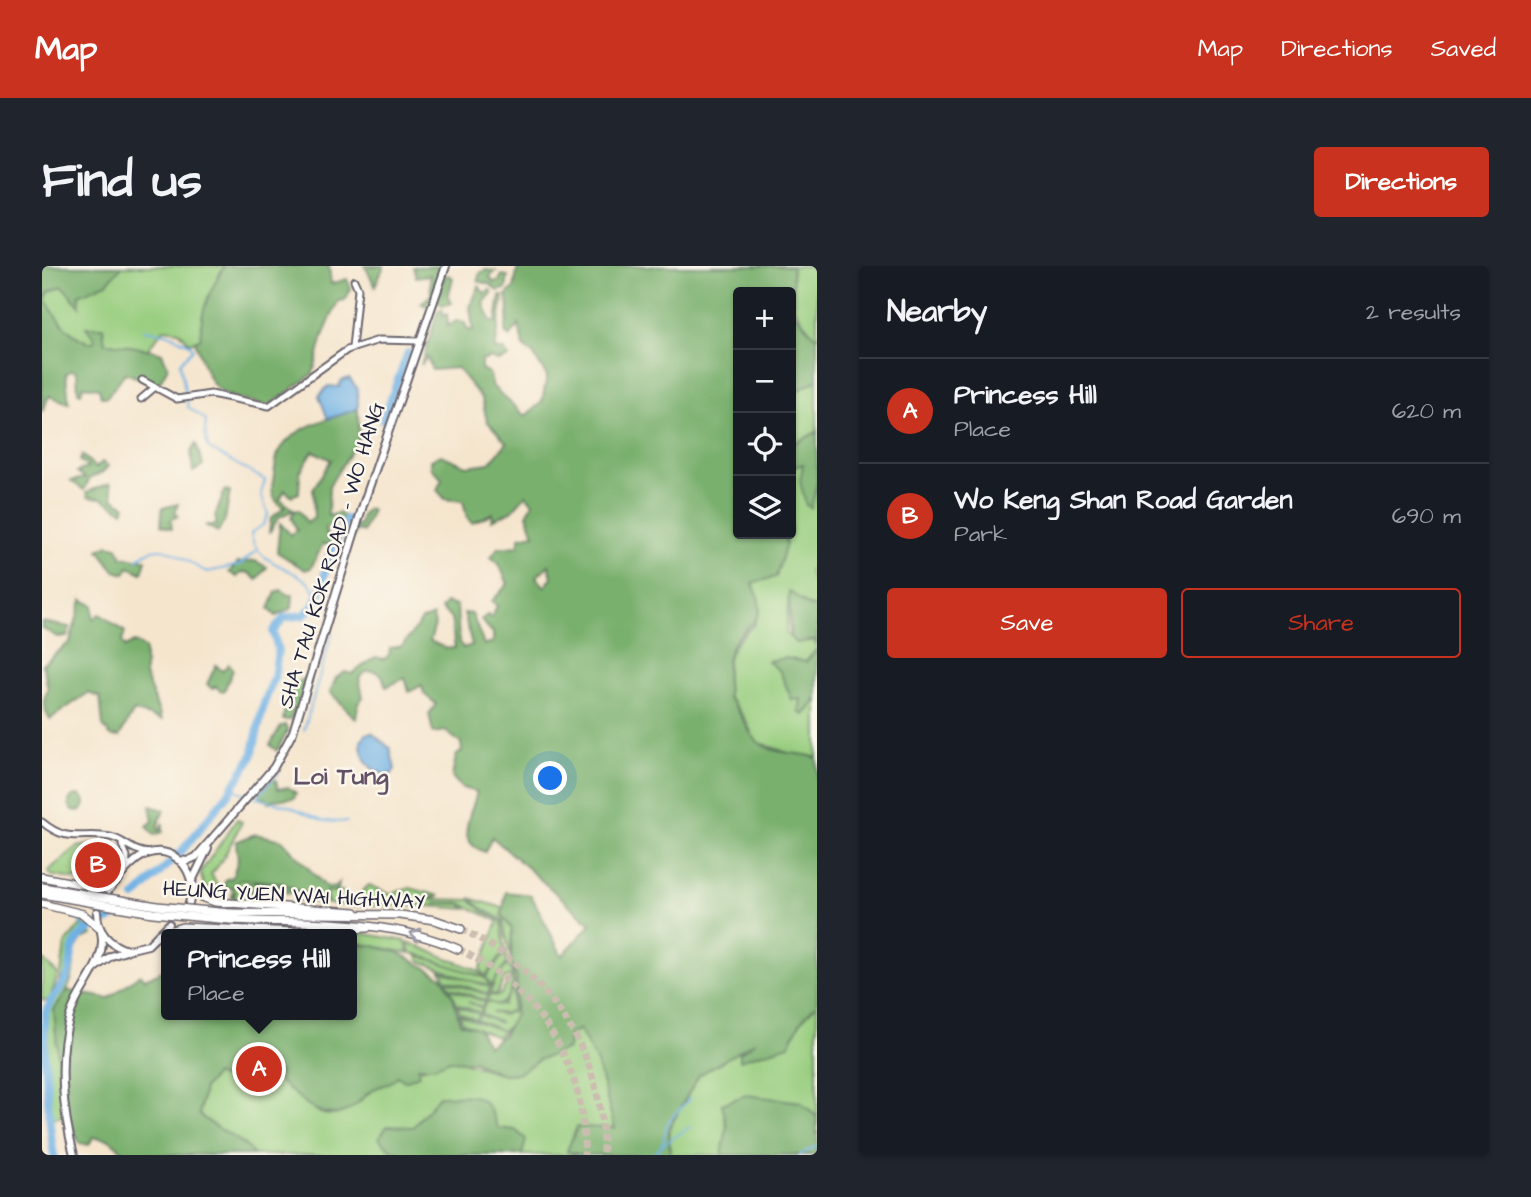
<!DOCTYPE html>
<meta charset="utf-8">
<style>
:root{--surface:#171b24;--page:#20242c;--text:#f1f3f6;--muted:#9ea1a6;--line:#363941;--accent:#c8321e}
body{margin:0;font-family:"Architects Daughter",sans-serif;background:var(--page);color:var(--text)}
.controls{position:absolute;right:21px;top:21px;display:grid;overflow:hidden;border-radius:7px;box-shadow:0 2px 5px #0004}
.controls button{width:63px;height:63px;display:grid;place-items:center;padding:0;border:0;border-bottom:2px solid var(--line);background:var(--surface);color:var(--text);font:35px sans-serif}
.you{position:absolute;left:509px;top:513px;width:24px;height:24px;margin:-18px;border:5px solid #fff;border-radius:50%;background:#1a73e8;box-shadow:0 0 0 10px #1a73e833}
.badge{display:grid;place-items:center;width:46px;height:46px;border-radius:50%;background:var(--accent);color:#fff;font-size:23px;font-weight:700}
.pin{position:absolute;translate:-50% -50%;border:4px solid #fff;box-shadow:0 2px 7px #0006}
.popup{position:absolute;left:119px;top:663px;width:196px;height:91px;box-sizing:border-box;display:grid;place-content:center;border-radius:7px;background:var(--surface);filter:drop-shadow(0 2px 5px #0005);font-size:23px;white-space:nowrap;color:var(--muted)}
.popup b{font-size:26px;color:var(--text)}
.popup::after{content:'';position:absolute;left:50%;top:100%;margin-left:-14px;border:14px solid transparent;border-top-color:var(--surface)}
.list{margin:0;padding:0;list-style:none}
h2{display:flex;justify-content:space-between;align-items:center;height:91px;margin:0;padding:0 28px;font-size:30px}
h2 small{font-size:23px;font-weight:400;color:var(--muted)}
.list li{display:grid;grid-template-columns:46px 1fr auto;gap:21px;align-items:center;box-sizing:border-box;height:105px;padding:0 28px;border-top:2px solid var(--line)}
.list b{display:block;font-size:26px;white-space:nowrap}
.list p{margin:0;font-size:23px;white-space:nowrap;color:var(--muted)}
.list em{font-size:23px;font-style:normal;color:var(--muted)}
.actions{display:flex;gap:14px;padding:21px 28px}
.actions a{flex:1;padding:16px 0;border:2px solid var(--accent);border-radius:7px;text-align:center;font-size:24px;color:var(--accent)}
.actions .main{background:var(--accent);color:#fff}
.icon{flex:none;width:38px;height:38px;fill:none;stroke:currentColor;stroke-width:2;stroke-linecap:round;stroke-linejoin:round}
.map{position:relative;flex:none;width:775px;height:889px;overflow:hidden;border-radius:7px}
header{display:flex;align-items:center;gap:42px;box-sizing:border-box;height:98px;padding:0 35px;background:var(--accent);color:#fff}
header strong{font-size:33px}
nav{display:flex;gap:38px;margin-inline-start:auto;font-size:24px}
.intro{display:flex;align-items:center;justify-content:space-between;box-sizing:border-box;height:168px;padding:0 42px}
h1{margin:0;font-size:49px}
.button{padding:18px 32px;border-radius:7px;background:var(--accent);color:#fff;font-size:24px;font-weight:700}
main{display:flex;gap:42px;padding:0 42px}
aside{flex:1;background:var(--surface);border-radius:7px;box-shadow:0 2px 5px #0004}
.map>svg:first-child{display:block}
</style>
<header>
<strong>Map</strong>
<nav><a>Map</a><a>Directions</a><a>Saved</a></nav>
</header>
<div class="intro"><h1>Find us</h1><a class="button">Directions</a></div>
<main>
<div class="map">
<svg width="775" height="889" viewBox="0 0 775 889">
<rect width="100%" height="100%" fill="#fbf7ec"/>
<filter id="ink" filterUnits="userSpaceOnUse"><feTurbulence type="fractalNoise" baseFrequency=".0143" numOctaves="2"/><feDisplacementMap in="SourceGraphic" scale="14" xChannelSelector="R" yChannelSelector="G"/><feConvolveMatrix kernelMatrix="1 2 1 2 8 2 1 2 1" color-interpolation-filters="sRGB"/></filter>
<filter id="wash" filterUnits="userSpaceOnUse"><feTurbulence type="fractalNoise" baseFrequency=".00686" numOctaves="4" result="noise"/><feDisplacementMap in="SourceGraphic" scale="28" xChannelSelector="R" yChannelSelector="G"/><feGaussianBlur stdDeviation="1.57" result="paint"/><feColorMatrix in="noise" values="0 0 0 0 0 0 0 0 0 0 0 0 0 0 0 0 0 1.4 0 .05"/><feComposite in="paint" operator="in"/></filter>
<g filter="url(#wash)">
<rect width="100%" height="100%" fill="#f5e5cd"/>
<!-- green -->
<path fill="#98cd7f" stroke="#5d785d" stroke-width="2" d="M73 0H183C169 23 157 46 159 73L148 77 137 65 122 63 105 84C74 79 33 87 12 58 7 51 4 41 1 33L8 24Z
M750 0H775V76L751 41Z
M775 114V166L749 179V128Z
M761 198 775 214V301L767 305 770 316H775V342L767 340 747 326 744 367 754 377 772 374 775 383 764 396 744 392 727 396 738 405 750 434 759 432 763 448 775 434V492L752 489 721 478 714 486C711 465 702 447 686 432 684 392 681 385 713 358L711 317 744 278 741 268H749V199Z
M195 553 200 556C190 573 182 596 169 608L184 633 163 623 158 607Z
M61 577 74 581C61 619 42 616 8 609L6 605 35 581Z
M198 613 240 617 269 630C243 625 233 614 202 618L206 625 229 628V634L192 633 194 624 189 633 192 616Z
M211 617 238 619 252 627 212 624 205 619Z
M327 619 348 628 368 622 398 630 382 633 429 634 441 645 459 654 463 685 443 710 438 703 456 655 418 637H393L418 638 425 643 371 639 308 640 252 634 253 629 286 635 284 625H300L310 635Z
M428 632 461 642 460 649 470 664 469 695 475 712 473 753 455 771 420 756 418 749 461 765 418 747 415 740 437 748 435 753 438 749 458 757 439 748 444 736 461 739 471 720 470 744 461 748 450 746 460 749 470 745V748C479 718 465 684 461 654L442 644Z
M41 656 50 669 40 673 31 687C35 708 25 728 12 744L21 850 6 854 0 757 6 734H0V693L16 708 9 730 18 715 23 678Z
M319 667 363 675 367 687 310 676V668H271Z
M366 676 435 704 442 711 369 687Z
M464 686 465 697 449 720 444 711Z
M375 688 443 712 448 720C423 715 400 702 378 695Z
M466 698 470 708 461 715 455 728H448L454 712Z
M399 705 448 721 446 728 403 713Z
M471 709C472 720 466 736 455 739L445 735 447 730 458 729Z
M404 715 446 729 444 735 407 721Z
M775 717V852L680 838 685 861 680 889H628L627 863 657 809 730 765Z
M408 723 443 736 440 741 426 736 440 742 438 747 415 738Z
M538 762 554 792 573 863 535 861 525 885 537 889H212C197 870 174 865 157 848L162 822 173 809 184 814C226 790 235 802 265 834 271 842 276 848 286 849 306 851 321 830 336 820 361 804 386 804 410 793L460 808 477 807 501 782Z"/>
<!-- forest -->
<path fill="#7ab06e" stroke="#4e6954" stroke-width="2" fill-rule="evenodd" d="M0 0H80L65 17 37 29 38 40 20 20 7 26 3 33C16 54 23 66 47 77L54 74 44 61H61L63 77C69 76 113 84 120 87L126 101 116 119 83 107 65 131H59L57 122 41 120 39 127 36 126 35 107 30 104 24 108 27 137 7 130 0 146Z
M182 0H287L289 18 305 13 309 23 303 34 296 35 281 70 271 108 227 140C172 128 171 129 153 75L159 72C157 46 169 23 182 0Z
M323 0H342L333 20Z
M403 0 388 42 379 37 389 29 388 9 374 11 371 1Z
M476 0H750L751 46 775 72V114L749 128V26H696V268H741L744 278 734 311 711 317C729 359 707 352 691 378 681 394 685 414 686 432 699 444 702 460 713 473 729 490 756 485 775 492V738L759 755 747 779 698 794V787L714 775 657 809 627 862 628 889H538L525 885 535 861 573 862 555 797 537 763 527 770 526 783 496 794 477 807 460 808 432 796 408 794 392 801H376L377 809 363 815 355 810C348 819 342 818 332 823 324 827 318 836 311 841 282 862 258 832 236 814L238 806C219 795 202 804 184 814L173 809 162 822 157 848C174 865 198 870 212 889H86L66 873 51 871 47 879 37 877 19 831 12 744 26 724C39 730 52 728 66 733L98 708 103 713 120 705 124 706V749H310V680L327 679 356 686 400 711 411 731 418 757 436 762 446 780 461 769 473 749 475 712 469 695 470 663 460 649 464 626 489 629 520 690 549 658 450 571 443 586C411 575 429 550 435 526L420 522 410 511 414 490 420 485 419 477 403 465 391 467 387 448 394 438 382 428 380 419 367 426 363 412 344 421 340 409C330 403 325 403 317 412L321 431 316 438 314 453 288 426 294 412 303 406 310 408 333 391 342 393 347 389 348 382 360 380 380 354 391 350 393 359 388 375 403 382H413L409 352 399 343 404 337 415 340 417 374 421 382 430 379 422 347 430 348 442 379 451 376V367L439 354 445 349 450 351 455 340 450 335 466 318 457 298 449 291 456 282 476 280 478 271 492 268 485 248 491 237 484 229 470 245 450 254 451 247 430 257 425 252 421 235 403 233 395 224 400 213 389 201V194L399 189 425 200 447 197 465 177 445 155 440 133 415 102 390 104 385 91 379 99 396 44H401V50L405 48 406 60 416 54 422 56 426 64H431L428 41 437 20 442 27 448 24 450 27 442 37 449 56H454L458 29 461 30 453 84H462L467 91 456 95 448 92 439 95V103L447 107 451 121 483 150 500 136 505 110 491 88 481 81 477 58 468 71 463 67 467 44 464 29 472 22ZM507 299 510 311 503 321 494 311Z
M443 4 454 5 448 11 451 16 457 15 460 9 466 10 464 23 455 25 449 19 436 15 437 8Z
M407 9 411 12 406 31 410 37 401 40 395 34 403 10Z
M316 143 317 172 287 220 286 250 297 247 305 253 283 262 286 273 292 279 287 291 288 279 281 278 269 302 263 304 235 286 238 257 249 269 255 264 249 252 252 245 257 244 265 257 272 252 271 223 289 194 271 185 258 206 257 227 249 230 243 224 238 233 252 244 237 251 227 267 229 252 242 242C232 236 228 226 231 215 233 206 233 195 236 188 250 159 290 152 316 143Z
M775 166V216L769 242 764 239 758 215 761 198 749 202V179Z
M154 178 161 199 151 206 149 186Z
M40 189 54 202 60 196 66 200 61 206 48 212 42 224 29 215 43 212 35 206 46 201 38 195Z
M68 217 72 233 83 240 81 245 59 232 46 231 45 226Z
M183 224 188 226 183 254 176 266 163 259H175L173 250Z
M136 238 133 246 136 250 129 254 130 263 119 259 120 242Z
M327 242 330 244 321 266 315 264 301 289 309 258 317 260 321 247Z
M66 279 76 281 80 291 104 294 100 307 87 301 83 308 73 305 57 284Z
M213 295 225 301 215 314 207 307 200 306 195 311 187 306 196 297Z
M239 324 246 329 251 328 250 342 234 350 227 343 234 326Z
M747 325 767 340 775 342V377L772 374 754 377 748 371Z
M40 334 51 339V353L58 348 83 366 80 376 83 381 92 376 103 383V409L120 454 92 445 77 471 69 470 61 460 58 431 46 427 8 453C1 441 0 435 6 423L1 398 28 376Z
M0 356 28 361 25 371H15L0 362Z
M775 383V434L762 449 757 445 759 433 750 434 738 405 726 395 744 392 764 396Z
M187 398 191 404 182 425H178L174 420 170 423 165 418 174 399 180 405Z
M263 412 258 436 248 454H241C243 438 246 418 263 412Z
M243 459 246 464 235 485 228 479 238 461Z
M228 514H234L236 523 246 521 254 527 252 532 230 534 226 537 224 532H217V527Z
M27 537a8 8 0 1 1 16 0a8 8 0 1 1-16 0Z
M108 540 122 544 115 562 117 565 121 557V566L112 569 105 560 111 555Z
M213 568 240 574 283 620 293 622 297 617 296 623 292 626 284 625 285 633 276 635 240 617 198 613 191 622H181L184 613 190 612 196 594 194 576Z
M74 581 81 596 76 609 54 618 43 615 64 602Z
M704 829 759 836 775 851V889H680L685 861 680 838Z
M397 830C435 829 443 825 456 862L473 864 484 873 480 889H362L347 882 337 872 345 860 371 861Z"/>
<!-- water -->
<path fill="#6fb1e4" stroke="#486a90" stroke-width="2" d="M307 112 316 123V143L286 153 277 130 286 120 297 121 299 115Z
M330 467 348 482 353 503 349 509C329 508 319 494 319 475L324 468Z"/>
<g fill="none" stroke-linecap="round" stroke-linejoin="round">
<!-- stream -->
<path stroke="#6fb1e4" stroke-width="2" d="M102 64 124 67 148 78 151 83 138 97 146 141 164 154 163 166 166 182 223 214 219 228 226 248 221 259 209 267C213 304 266 300 276 331
M95 294C122 268 139 295 165 306L198 299 216 283
M262 464 290 367
M190 522 205 529
M210 531 247 540 282 555 305 556
M215 532 237 506
M35 649 42 666
M620 879 626 856 648 832
M611 889 620 879 648 861
M758 889 775 880"/>
<!-- river -->
<path stroke="#6fb1e4" stroke-width="8" d="M341 154 366 87
M93 631 139 586 186 528 210 490 222 437 232 412 236 384 231 366 242 352 262 349 272 339 278 326 287 291 305 253
M12 889C7 860 0 770 4 745 9 732 21 722 26 709 31 697 27 684 36 673 46 659 67 658 80 645"/>
</g>
</g>
<g filter="url(#ink)">
<g fill="none" stroke-linecap="round" stroke-linejoin="round">
<!-- highway-tunnel -->
<path stroke="#cbbeb0" stroke-width="7" stroke-dasharray="7 3.5" stroke-linecap="butt" d="M419 663C508 706 564 790 561 889
M416 683C494 721 546 801 542 889"/>
<!-- minor casing -->
<g stroke="#6c666e" stroke-width="9">
<path id="minor" d="M310 82 316 23 312 14
M100 114 135 133 169 128 227 140 305 84 337 74 377 75
M99 133 112 122
M0 556C28 579 39 565 68 571 83 574 89 586 108 587
M80 579 85 590 84 603"/>
</g>
<!-- major casing -->
<g stroke="#6c666e" stroke-width="10">
<path id="major" d="M136 594 145 595 154 591 232 501 251 466 322 236 404 0
M151 613 166 582
M65 626C76 614 89 594 105 588 135 577 158 611 147 637
M55 646C55 665 67 679 85 684L106 679 127 658
M54 701 69 690 84 685
M32 889C21 846 15 793 28 750 36 721 66 697 59 666"/>
</g>
<!-- highway casing -->
<g stroke="#6c666e" stroke-width="10">
<path id="highway" d="M0 611 53 621 75 615
M151 619 159 631 173 636 313 646
M0 638 41 648 57 662
M188 647 358 649 393 654 419 663
M188 654C266 658 343 651 416 683
M117 668 140 661 252 666 325 662"/>
</g>
<!-- minor -->
<use href="#minor" stroke="#fff" stroke-width="5"/>
<!-- major -->
<use href="#major" stroke="#fff" stroke-width="6"/>
<!-- highway -->
<use href="#highway" stroke="#fff" stroke-width="7"/>
<!-- highway-bridge casing -->
<g stroke="#6c666e" stroke-width="10" stroke-linecap="butt">
<path id="highway-bridge" d="M0 621 115 640 188 647
M0 628 111 647 188 654"/>
</g>
<!-- highway-bridge -->
<use href="#highway-bridge" stroke="#fff" stroke-width="7"/>
</g>
<!-- one-way arrows -->
<defs><path id="oneway-chevron" d="M-2-3.5L2.5 0L-2 3.5" fill="none" stroke-width="1.6" stroke-linecap="round" stroke-linejoin="round" transform="scale(1.75)"/></defs>
<use stroke="#9c9ca7" href="#oneway-chevron" transform="translate(373 668) rotate(-163)"/>
</g>
<g text-anchor="middle" stroke-width="5" stroke-linejoin="round" paint-order="stroke">
<!-- street labels -->
<g font-size="21" fill="#22223b" stroke="#fbf7ec">
<text transform="translate(289 289) rotate(-73)" y="7">SHA TAU KOK ROAD – WO HANG</text>
<text transform="translate(252 629) rotate(3)" y="7">HEUNG YUEN WAI HIGHWAY</text>
</g>
<!-- quarter labels -->
<g font-size="24" font-weight="bold" fill="#625167" stroke="#fbf7ec">
<text x="299" y="518">Loi Tung</text>
</g>
</g>
</svg>
<div class="controls">
<button>+</button>
<button>−</button>
<button><svg class="icon" aria-label="locate" viewBox="0 0 24 24"><circle cx="12" cy="12" r="6"/><path d="M12 2v4M12 18v4M2 12h4M18 12h4"/></svg></button>
<button><svg class="icon" aria-label="layers" viewBox="0 0 24 24"><path d="M12 4l9 5-9 5-9-5zM3 14l9 5 9-5"/></svg></button>
</div>
<div class="you"></div>
<div class="pin badge" style="left:217px;top:803px">A</div>
<div class="popup"><b>Princess Hill</b>Place</div>
<div class="pin badge" style="left:56px;top:599px">B</div>
</div>
<aside>
<h2>Nearby<small>2 results</small></h2>
<ul class="list">
<li><span class="badge">A</span><div><b>Princess Hill</b><p>Place</p></div><em>620 m</em></li>
<li><span class="badge">B</span><div><b>Wo Keng Shan Road Garden</b><p>Park</p></div><em>690 m</em></li>
</ul>
<div class="actions"><a class="main">Save</a><a>Share</a></div>
</aside>
</main>
